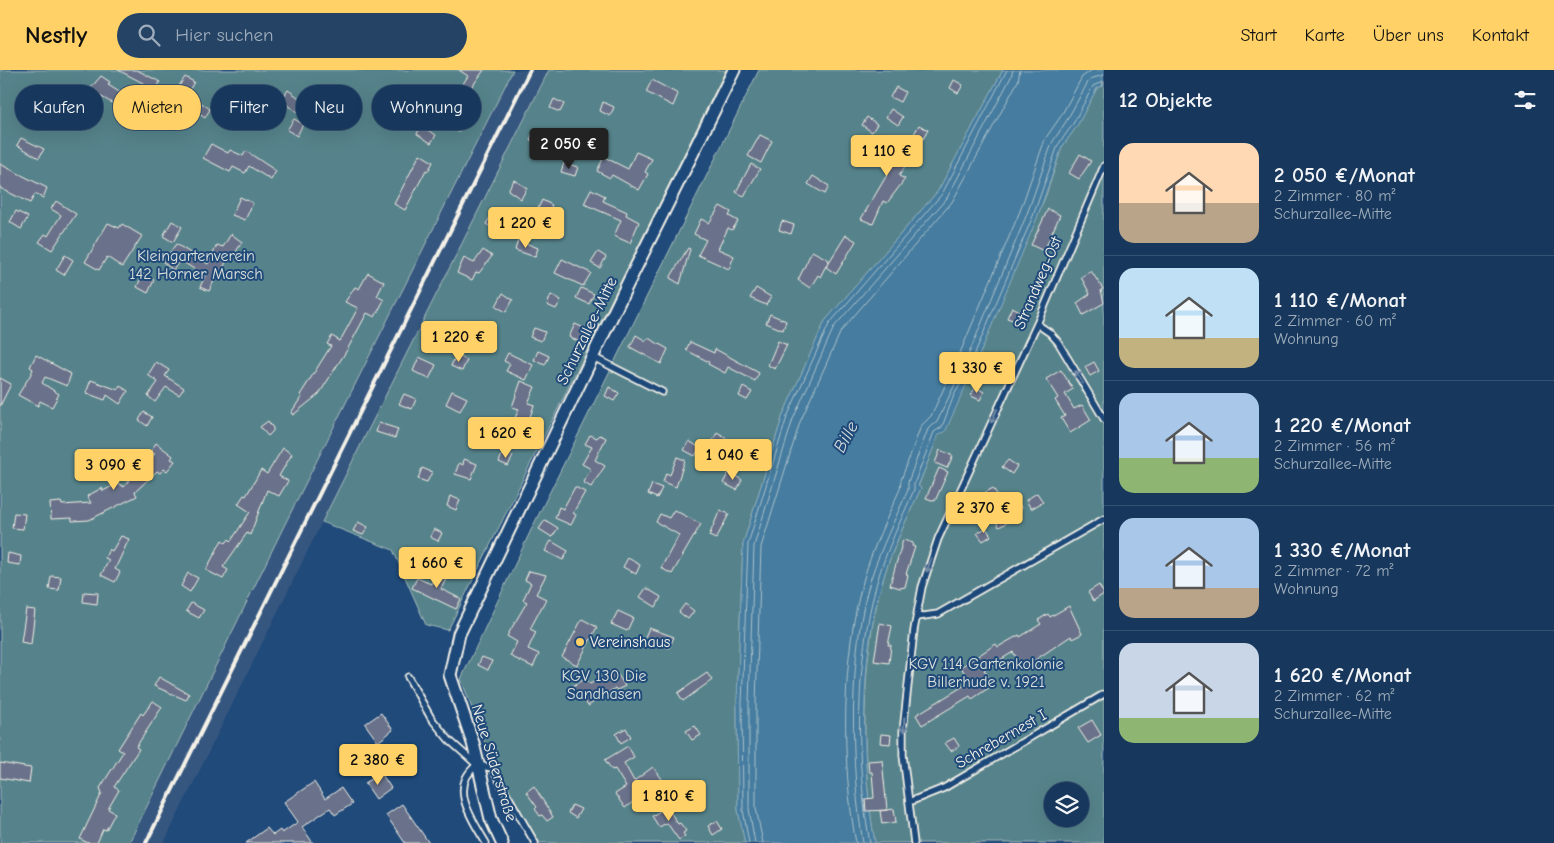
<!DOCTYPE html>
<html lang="de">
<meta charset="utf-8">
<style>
:root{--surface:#17385c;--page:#244365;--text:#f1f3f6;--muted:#9eacbb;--line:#365272;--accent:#ffd166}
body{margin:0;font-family:"Comic Neue",sans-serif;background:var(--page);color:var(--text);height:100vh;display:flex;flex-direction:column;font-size:19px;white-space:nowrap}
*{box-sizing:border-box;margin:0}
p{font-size:16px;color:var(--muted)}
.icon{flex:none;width:28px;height:28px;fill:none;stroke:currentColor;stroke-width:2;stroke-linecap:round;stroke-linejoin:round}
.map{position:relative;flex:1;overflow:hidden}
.side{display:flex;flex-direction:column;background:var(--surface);width:450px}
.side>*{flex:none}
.hud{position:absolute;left:15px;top:15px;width:475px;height:45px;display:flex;gap:10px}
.buttons{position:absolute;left:1044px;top:712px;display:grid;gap:10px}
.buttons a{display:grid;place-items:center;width:45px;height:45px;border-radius:50%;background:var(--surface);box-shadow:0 5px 20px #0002,0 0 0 1px var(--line);font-size:25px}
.price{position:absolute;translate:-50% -42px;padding:0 11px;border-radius:5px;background:var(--accent);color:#111;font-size:16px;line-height:32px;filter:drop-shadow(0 1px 2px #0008)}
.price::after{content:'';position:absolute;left:50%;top:30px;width:15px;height:11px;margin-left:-8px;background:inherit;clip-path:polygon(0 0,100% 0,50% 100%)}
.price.selected{background:#222;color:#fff}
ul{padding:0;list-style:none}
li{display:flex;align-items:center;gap:15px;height:125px;padding:0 15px}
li+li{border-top:1px solid var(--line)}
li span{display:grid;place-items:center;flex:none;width:140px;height:100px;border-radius:15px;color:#555}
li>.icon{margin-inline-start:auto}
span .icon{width:60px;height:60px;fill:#fffc;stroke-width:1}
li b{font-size:21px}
h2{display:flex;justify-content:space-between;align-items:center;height:60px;padding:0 15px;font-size:21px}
.pill{padding:0 18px;border-radius:22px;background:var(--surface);box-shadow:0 5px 20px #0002,0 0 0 1px var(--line);font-size:18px;line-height:45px}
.pill.selected{background:var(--accent);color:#111}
header{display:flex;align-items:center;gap:30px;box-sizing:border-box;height:70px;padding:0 25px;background:var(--accent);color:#111}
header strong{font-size:24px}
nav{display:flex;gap:28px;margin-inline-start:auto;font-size:18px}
.search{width:350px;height:45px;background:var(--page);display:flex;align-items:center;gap:12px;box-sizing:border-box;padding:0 18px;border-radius:28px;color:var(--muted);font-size:19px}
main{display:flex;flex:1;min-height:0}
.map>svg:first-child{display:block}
</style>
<header>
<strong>Nestly</strong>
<div class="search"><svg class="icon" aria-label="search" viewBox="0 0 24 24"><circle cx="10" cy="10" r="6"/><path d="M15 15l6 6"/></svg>Hier suchen</div>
<nav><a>Start</a><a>Karte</a><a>Über uns</a><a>Kontakt</a></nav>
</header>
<main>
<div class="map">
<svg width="1104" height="773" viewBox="0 0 1104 773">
<rect width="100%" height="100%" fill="#1f4a7a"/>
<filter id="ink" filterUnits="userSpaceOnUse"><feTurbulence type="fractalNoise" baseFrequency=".02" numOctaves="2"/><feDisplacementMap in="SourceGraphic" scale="10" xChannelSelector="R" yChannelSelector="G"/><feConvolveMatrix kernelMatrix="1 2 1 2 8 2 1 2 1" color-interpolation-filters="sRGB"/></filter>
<g filter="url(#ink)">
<!-- built -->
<path fill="#35567f" d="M 513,0 L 549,0 L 322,452 L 164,773 L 129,773 L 284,456 Z"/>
<!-- green -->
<path fill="#57838b" stroke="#a6baba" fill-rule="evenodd" d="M 0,0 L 513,0 L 284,456 L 129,773 L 0,773 Z
M 549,0 L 726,0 L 448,560 L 426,555 L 393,480 L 322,452 Z
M 759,0 L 1003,0 L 938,121 L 825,251 L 783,345 L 743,474 L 737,633 L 738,740 L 745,773 L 539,773 L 490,686 L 461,609 L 531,460 Z
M 1104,12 L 1104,773 L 875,773 C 861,695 860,590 882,513 C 891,481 907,449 921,418 L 918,417 L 939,363 L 972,302 L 980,296 L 976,293 L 1046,125 L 1062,77 L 1077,56 L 1097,18 L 1102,16 ZM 1052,721 L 1080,721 L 1080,749 L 1052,749 Z"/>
<!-- water -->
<path fill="#447c9f" stroke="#8aabbc" d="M 1003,0 L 1104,0 L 1102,16 L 1097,18 L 1077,56 L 1062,77 L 1037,148 L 976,293 L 980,296 L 976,304 L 972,302 L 945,362 L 939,364 L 918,416 L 921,418 C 907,449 891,480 882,513 C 859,589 861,695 875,773 L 745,773 L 738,740 L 737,633 L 743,474 L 783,345 L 825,251 L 938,121 Z"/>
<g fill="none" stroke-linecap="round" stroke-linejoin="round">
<!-- shore -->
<path stroke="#aec2cb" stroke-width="1" d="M 749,773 L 743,740 L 742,633 L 748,474 L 787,347 L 829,254 L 942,124 L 1007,0
M 755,773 L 749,739 L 749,633 L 754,476 L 793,349 L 834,257 L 947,128 L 1011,7 L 1013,0
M 763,773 L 756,738 L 756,633 L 761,477 L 800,352 L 841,261 L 952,132 L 1018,11 L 1020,0
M 856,773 C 841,694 841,585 864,508 C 873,477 887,448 900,419 L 901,410 L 921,356 L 931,346 L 957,290 L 1020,141 L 1045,69 L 1061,46 L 1082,7 L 1092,0
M 863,773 C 850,698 848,581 871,508 C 881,478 895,449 908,420 L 908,412 L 928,359 L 937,352 L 965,293 L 1027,144 L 1052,73 L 1067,50 L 1088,12 L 1093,8 L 1104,5
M 870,773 C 855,693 855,590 877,512 C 886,481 901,450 914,420 L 914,414 L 934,362 L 942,357 L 954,325 L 971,296 L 972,290 L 1033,146 L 1058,75 L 1073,54 L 1093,16 L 1104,11"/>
</g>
<!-- building -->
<path fill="#69728a" stroke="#f4f1e8" d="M 118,0 L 137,0 L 160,12 L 156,20 L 154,19 L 148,32 L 150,33 L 139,51 L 130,46 L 132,44 L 89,20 L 101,6 L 110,12 L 108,15 L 137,33 L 145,14 Z
M 459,0 L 484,0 L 466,25 L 470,28 L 465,36 L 460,33 L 457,38 L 450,34 L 468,6 Z
M 185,7 L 194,12 L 188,22 L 179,16 Z
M 652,10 L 678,24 L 673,36 L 646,22 Z
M 954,10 L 963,15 L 958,23 L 950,18 Z
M 896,17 L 905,22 L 900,32 L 890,27 Z
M 288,20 L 308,34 L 303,46 L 281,31 Z
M 554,29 L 564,34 L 560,42 L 550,38 Z
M 200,32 L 210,39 L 205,48 L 195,41 Z
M 603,32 L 614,37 L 610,46 L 600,41 Z
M 891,39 L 903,47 L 898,55 L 886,47 Z
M 455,41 L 467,47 L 459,62 L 447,56 Z
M 867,47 L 877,54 L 872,62 L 862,55 Z
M 294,49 L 303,54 L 297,66 L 287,60 Z
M 919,55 L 928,60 L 923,69 L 914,64 Z
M 421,56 L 436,65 L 431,73 L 417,64 Z
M 534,60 L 549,66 L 545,76 L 530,70 Z
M 760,65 L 772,71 L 761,93 L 748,86 Z
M 871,66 L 896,81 L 899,76 L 912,85 L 899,106 L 905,109 L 887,133 L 883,131 L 873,154 L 861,149 L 894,93 L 865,75 Z
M 21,68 L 44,79 L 39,88 L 17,75 Z
M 211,74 L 228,83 L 230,80 L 243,86 L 246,81 L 276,101 L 271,110 L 249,96 L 245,103 L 233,97 L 230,102 L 203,88 Z
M 636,82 L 652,89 L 645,102 L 648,104 L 639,120 L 612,105 L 610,108 L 597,101 L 604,87 L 628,99 Z
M 420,84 L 433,92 L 428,101 L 426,100 L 405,140 L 394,134 Z
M 1080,84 L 1091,91 L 1079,109 L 1069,103 Z
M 564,93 L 578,97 L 575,106 L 561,102 Z
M 0,94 L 47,118 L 43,128 L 35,124 L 30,133 L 0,118 Z
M 751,94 L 760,99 L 744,126 L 736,122 Z
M 813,106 L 829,116 L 825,124 L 808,114 Z
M 514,110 L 527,118 L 521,129 L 508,120 Z
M 591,119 L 605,126 L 603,131 L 627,142 L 626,145 L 639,152 L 630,173 L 614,166 L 621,150 L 584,134 Z
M 240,127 L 253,133 L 245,150 L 232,145 Z
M 542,130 L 552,135 L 542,156 L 532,151 Z
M 56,131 L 76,144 L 52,180 L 39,172 L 45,164 L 48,166 L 61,145 L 51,139 Z
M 720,136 L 731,142 L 729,146 L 738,151 L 732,160 L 728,158 L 718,179 L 734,186 L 729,199 L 698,185 L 706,170 L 694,164 L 701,149 L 709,153 Z
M 1048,139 L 1060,145 L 1044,181 L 1031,175 Z
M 16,141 L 28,147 L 21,159 L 10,152 Z
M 494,141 L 502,146 L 495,159 L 486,154 Z
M 172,151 L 182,157 L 173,172 L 163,166 Z
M 782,151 L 794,155 L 791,164 L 779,160 Z
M 108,153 L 119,158 L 122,154 L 142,166 L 122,197 L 107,187 L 99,200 L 85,192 Z
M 231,164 L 242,172 L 231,190 L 228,188 L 221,202 L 219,201 L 209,221 L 200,217 L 205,206 L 180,190 L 173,200 L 163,192 L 176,174 L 208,194 L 217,175 L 223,177 Z
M 846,165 L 856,171 L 836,204 L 826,197 Z
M 518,170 L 538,178 L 535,187 L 515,180 Z
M 688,178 L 690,179 L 680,214 L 670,208 Z
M 483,180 L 492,186 L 479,203 L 476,202 L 472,210 L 457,203 L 464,188 L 474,193 Z
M 812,181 L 829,190 L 820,207 L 818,205 L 810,218 L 798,210 Z
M 598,182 L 606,187 L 600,198 L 591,193 Z
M 65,185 L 73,190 L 64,205 L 56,200 Z
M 562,189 L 591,203 L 583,216 L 555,203 Z
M 1091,201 L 1103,219 L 1101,220 L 1104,233 L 1083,245 L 1077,233 L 1090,224 L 1081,207 Z
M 368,203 L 384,212 L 377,226 L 384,230 L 375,247 L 367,243 L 347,280 L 319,324 L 293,345 L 291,343 L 302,326 L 300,325 L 331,276 L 327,274 L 332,266 L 340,271 L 358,238 L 345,232 L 355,217 L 359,219 Z
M 143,204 L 154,210 L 148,223 L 137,217 Z
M 581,218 L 594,224 L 589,234 L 576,228 Z
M 756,218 L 771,227 L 766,235 L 750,228 Z
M 503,223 L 513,230 L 506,242 L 496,236 Z
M 551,225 L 561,230 L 556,239 L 547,235 Z
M 1012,237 L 1020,241 L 1016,251 L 1007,248 Z
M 770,244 L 786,251 L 783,260 L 766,253 Z
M 463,250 L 473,253 L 469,263 L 459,259 Z
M 575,254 L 586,259 L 580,272 L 569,267 Z
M 534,258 L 545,262 L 541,271 L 530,267 Z
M 440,260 L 454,265 L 450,275 L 436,269 Z
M 636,265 L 646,271 L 648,268 L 668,279 L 661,294 L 630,277 Z
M 778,271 L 787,275 L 775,299 L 768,295 Z
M 690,272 L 714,283 L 715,279 L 759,303 L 755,311 L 728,297 L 725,303 L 708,294 L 709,292 L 686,280 Z
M 538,281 L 549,286 L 545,295 L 534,290 Z
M 508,283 L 533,295 L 526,310 L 506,301 L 510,294 L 504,291 Z
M 36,285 L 71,304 L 67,316 L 45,307 L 42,313 L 59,324 L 52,337 L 40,331 L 38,336 L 18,325 L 31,304 L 33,299 L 30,297 Z
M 456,285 L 467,290 L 462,301 L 451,296 Z
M 419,287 L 436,295 L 429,309 L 413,301 Z
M 156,292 L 169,300 L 165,306 L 184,318 L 179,325 L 166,317 L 155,332 L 148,326 L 158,312 L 148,305 Z
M 1094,292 L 1099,301 L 1090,306 L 1085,297 Z
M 1061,300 L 1073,319 L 1065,324 L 1074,339 L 1082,335 L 1091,350 L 1070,363 L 1061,348 L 1065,346 L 1055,330 L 1058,328 L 1046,309 Z
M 0,308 L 11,314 L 0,336 Z
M 91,310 L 118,320 L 120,316 L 128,321 L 120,334 L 107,325 L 105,330 L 86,323 Z
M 521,311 L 535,317 L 528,333 L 534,335 L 528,353 L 535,356 L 529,370 L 509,361 L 519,339 L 512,337 Z
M 609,317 L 619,323 L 614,331 L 605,326 Z
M 743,317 L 752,322 L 747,330 L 739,326 Z
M 975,317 L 984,322 L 980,330 L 971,326 Z
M 452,321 L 467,328 L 460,341 L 446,334 Z
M 404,324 L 416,329 L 412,339 L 399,334 Z
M 144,342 L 152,347 L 147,356 L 139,350 Z
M 268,351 L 273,358 L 273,361 L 268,366 L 260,357 Z
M 379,353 L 398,359 L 395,368 L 376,362 Z
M 478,355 L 486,360 L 483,368 L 474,364 Z
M 717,363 L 732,372 L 727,381 L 712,372 Z
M 590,365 L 597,368 L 600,365 L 606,368 L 595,390 L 605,396 L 591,417 L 583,412 L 591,399 L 582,394 L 592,377 L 585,374 Z
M 689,371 L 700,378 L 695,386 L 684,380 Z
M 156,373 L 173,386 L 171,389 L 175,391 L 167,401 L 164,399 L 160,403 L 157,401 L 135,422 L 137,426 L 89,450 L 72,451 L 72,448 L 51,449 L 50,433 L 61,432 L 62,435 L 91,433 L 87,426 L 102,418 L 103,421 L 118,413 L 124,417 L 135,402 L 155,384 L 151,381 Z
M 283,378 L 292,384 L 279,406 L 288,411 L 279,426 L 267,420 L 250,465 L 247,463 L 223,497 L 228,500 L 223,509 L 206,500 L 222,470 L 226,473 L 229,469 L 231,471 L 250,442 L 238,434 L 244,425 L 246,426 L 261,400 L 267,404 Z
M 940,380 L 953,386 L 947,398 L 935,393 Z
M 503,382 L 513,386 L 508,396 L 499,392 Z
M 677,387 L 685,390 L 676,417 L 663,412 L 666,403 L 670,405 Z
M 464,389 L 477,394 L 471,409 L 455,404 L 459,393 L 463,395 Z
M 1008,390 L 1017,396 L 1012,404 L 1002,397 Z
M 422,398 L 432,402 L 427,412 L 418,409 Z
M 939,398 L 948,402 L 935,431 L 926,428 Z
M 729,402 L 742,410 L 737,420 L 723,413 Z
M 652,414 L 662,418 L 657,428 L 648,424 Z
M 575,417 L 585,422 L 573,443 L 576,445 L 571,455 L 555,448 L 559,437 L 563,439 Z
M 993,418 L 1005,437 L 1017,430 L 1022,439 L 1012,445 L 1014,449 L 999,457 L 981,425 Z
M 1037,423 L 1043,432 L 1031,439 L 1026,430 Z
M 450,426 L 460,430 L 456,440 L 447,436 Z
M 674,440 L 701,454 L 672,504 L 661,498 L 679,465 L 656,452 L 660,444 L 669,448 Z
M 720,440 L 729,444 L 716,469 L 709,466 Z
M 14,443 L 25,444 L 23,459 L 12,458 Z
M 545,450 L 558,458 L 552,467 L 539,459 Z
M 358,452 L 368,457 L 363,465 L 353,461 Z
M 986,458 L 991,466 L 983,471 L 977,463 Z
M 434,459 L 442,463 L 438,471 L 430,467 Z
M 121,466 L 129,469 L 115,499 L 120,502 L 115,512 L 101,505 L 109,490 L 105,488 L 109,479 L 112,481 Z
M 903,470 L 913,473 L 912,476 L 915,477 L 906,504 L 908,505 L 905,517 L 900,518 L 890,515 Z
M 551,471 L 568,481 L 563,490 L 545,481 Z
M 440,479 L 448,484 L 444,492 L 436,487 Z
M 8,483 L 21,486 L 20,495 L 7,493 Z
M 628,488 L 640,495 L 636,504 L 623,497 Z
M 439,498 L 449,503 L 441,519 L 461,529 L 456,539 L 412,518 L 417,508 L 431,514 Z
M 529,501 L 546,505 L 536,524 L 546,529 L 530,559 L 536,562 L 528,579 L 539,584 L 533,597 L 510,586 L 517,572 L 507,566 L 527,532 L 523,530 L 531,513 L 525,510 Z
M 188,503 L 198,508 L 190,522 L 181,516 Z
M 51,506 L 61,507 L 59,520 L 49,519 Z
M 1099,515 L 1104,524 L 1093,531 L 1088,522 Z
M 646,518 L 661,527 L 656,537 L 640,527 Z
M 84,522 L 98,523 L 97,534 L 83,532 Z
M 191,533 L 204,540 L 199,548 L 186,541 Z
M 685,534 L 694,541 L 688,549 L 679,542 Z
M 1069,536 L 1082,564 L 1072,569 L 1071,566 L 1023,598 L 1013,582 L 984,600 L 993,613 L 990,617 L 972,629 L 970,626 L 922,655 L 916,645 L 970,612 L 961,597 L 996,574 L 998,577 L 1019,565 L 1020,567 L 1041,554 L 1038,550 L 1048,544 L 1050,547 Z
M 26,539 L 35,540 L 31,574 L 21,572 Z
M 618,541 L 633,548 L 627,561 L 611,554 Z
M 582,549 L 597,557 L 577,595 L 562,587 Z
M 880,553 L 892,556 L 888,575 L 891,575 L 889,593 L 874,591 Z
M 649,558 L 674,567 L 669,578 L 645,567 Z
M 482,587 L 492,591 L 488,600 L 478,595 Z
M 615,600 L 625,616 L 617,620 L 615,618 L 588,636 L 581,624 L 577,627 L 571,617 L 585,609 L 590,614 Z
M 707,603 L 712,610 L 683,631 L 678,623 Z
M 159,607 L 189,624 L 186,630 L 154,616 Z
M 153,631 L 162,637 L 136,677 L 139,679 L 114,717 L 119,720 L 108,739 L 115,743 L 106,760 L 103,759 L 97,773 L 88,773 L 80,769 L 102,723 L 100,718 L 123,682 L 118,679 L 141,643 L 143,645 Z
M 381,643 L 393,660 L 378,672 L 365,654 Z
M 1092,650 L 1101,665 L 1088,673 L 1078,658 Z
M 695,656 L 701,665 L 692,670 L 686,661 Z
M 626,658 L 631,667 L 621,673 L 616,664 Z
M 881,664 L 891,665 L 890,674 L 880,673 Z
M 954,668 L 959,676 L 951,681 L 945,673 Z
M 628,676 L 634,687 L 624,693 L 634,711 L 653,697 L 662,709 L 625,738 L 615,724 L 626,717 L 615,699 L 612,700 L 605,690 Z
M 882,690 L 887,740 L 866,741 L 865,729 L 874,728 L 872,702 L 869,702 L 868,691 Z
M 0,693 L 31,698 L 29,713 L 0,708 Z
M 381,703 L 391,718 L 376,729 L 365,713 Z
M 314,712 L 325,729 L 341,718 L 352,734 L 335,745 L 330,738 L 302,757 L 313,773 L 246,773 L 267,758 L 273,765 L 280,760 L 282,763 L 298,752 L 284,732 Z
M 534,716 L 553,747 L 547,751 L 542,745 L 540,746 L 535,739 L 537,737 L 526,722 Z
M 402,734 L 429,773 L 405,773 L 386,745 Z
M 572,735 L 581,739 L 576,748 L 568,743 Z
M 667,737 L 678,754 L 680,753 L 686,761 L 683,763 L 685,766 L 679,770 L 667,753 L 659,757 L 652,746 Z
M 894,739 L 896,752 L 882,754 L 880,741 Z
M 717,751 L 722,759 L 713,765 L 708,756 Z"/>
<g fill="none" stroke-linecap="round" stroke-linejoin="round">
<defs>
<path id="lane" d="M 1037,254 L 1050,263 L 1058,272 L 1104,349
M 593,287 L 662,322
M 917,547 L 938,544 L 1104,449
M 408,607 L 431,648 L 449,670 L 477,695 L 492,698 L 535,773
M 477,695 C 448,717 472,749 486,773
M 909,732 L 944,718 L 1104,624
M 914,773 L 903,685 L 903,661 L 914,560 L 922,517 L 938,469 L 1037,254 L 1104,96"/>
<path id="street" d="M 502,773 L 491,749 L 473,673 L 450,605 L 459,564 L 627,215 L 734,0"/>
</defs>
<!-- lane casing -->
<use href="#lane" stroke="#f4f1e8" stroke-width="9"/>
<!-- street casing -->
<use href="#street" stroke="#f4f1e8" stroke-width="15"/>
<!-- lane -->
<use href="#lane" stroke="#1f4a7a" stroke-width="5.5"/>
<!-- street -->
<use href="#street" stroke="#1f4a7a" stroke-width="11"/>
<!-- rail -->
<path stroke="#f4f1e8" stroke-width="4" d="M 146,773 L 530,0"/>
</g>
<!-- one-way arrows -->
<defs><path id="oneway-shaft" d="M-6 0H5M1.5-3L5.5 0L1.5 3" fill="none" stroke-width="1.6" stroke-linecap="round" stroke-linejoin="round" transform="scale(1.25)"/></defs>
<g stroke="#748da6">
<use href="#oneway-shaft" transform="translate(1079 307) rotate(-121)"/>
<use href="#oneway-shaft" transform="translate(994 346) rotate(114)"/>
<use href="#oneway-shaft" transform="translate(929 495) rotate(109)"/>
<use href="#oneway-shaft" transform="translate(904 655) rotate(94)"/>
</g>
</g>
<!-- markers -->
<circle fill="#ffd166" stroke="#1f4a7a" stroke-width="2" cx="580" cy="572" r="5"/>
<g text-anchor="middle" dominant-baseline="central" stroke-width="4" stroke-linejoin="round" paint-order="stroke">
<!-- park labels -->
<g font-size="16" fill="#dce0da" stroke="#1f4a7a">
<text x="196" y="186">Kleingartenverein<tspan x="196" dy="18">142 Horner Marsch</tspan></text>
<text x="986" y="594">KGV 114 Gartenkolonie<tspan x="986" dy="18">Billerhude v. 1921</tspan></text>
<text x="604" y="606">KGV 130 Die<tspan x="604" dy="18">Sandhasen</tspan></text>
</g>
<!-- street labels -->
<g font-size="16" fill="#f4f1e8" stroke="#1f4a7a">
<text transform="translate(1038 213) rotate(-67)">Strandweg-Ost</text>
<text transform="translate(587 261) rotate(-64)">Schurzallee-Mitte</text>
<text transform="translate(1001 669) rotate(-30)">Schrebernest I</text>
<text transform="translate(494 693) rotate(73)">Neue Süderstraße</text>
</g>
<!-- poi labels -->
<g font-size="16" fill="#f4f1e8" stroke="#1f4a7a" text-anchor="start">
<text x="590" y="572">Vereinshaus</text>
</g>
<!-- water labels -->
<g font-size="18" font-style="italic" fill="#dadfdd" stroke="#1f4a7a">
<text transform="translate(846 367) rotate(-62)">Bille</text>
</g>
</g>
</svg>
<div class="buttons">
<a><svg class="icon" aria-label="layers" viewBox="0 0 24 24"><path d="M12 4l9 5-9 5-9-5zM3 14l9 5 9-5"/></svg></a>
</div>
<b class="price selected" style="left:569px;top:100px">2 050 €</b>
<b class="price" style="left:887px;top:107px">1 110 €</b>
<b class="price" style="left:526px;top:179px">1 220 €</b>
<b class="price" style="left:459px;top:293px">1 220 €</b>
<b class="price" style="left:977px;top:324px">1 330 €</b>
<b class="price" style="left:506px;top:389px">1 620 €</b>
<b class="price" style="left:733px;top:411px">1 040 €</b>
<b class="price" style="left:114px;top:421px">3 090 €</b>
<b class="price" style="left:984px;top:464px">2 370 €</b>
<b class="price" style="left:437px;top:519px">1 660 €</b>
<b class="price" style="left:378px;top:716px">2 380 €</b>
<b class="price" style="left:669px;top:752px">1 810 €</b>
<div class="hud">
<a class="pill">Kaufen</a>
<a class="pill selected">Mieten</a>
<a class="pill">Filter</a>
<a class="pill">Neu</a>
<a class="pill">Wohnung</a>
</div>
</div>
<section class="side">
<h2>12 Objekte<svg class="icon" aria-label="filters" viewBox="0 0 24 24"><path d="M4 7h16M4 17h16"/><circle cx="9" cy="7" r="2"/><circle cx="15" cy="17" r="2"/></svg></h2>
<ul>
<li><span style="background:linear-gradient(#ffd9b3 60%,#b9a48a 0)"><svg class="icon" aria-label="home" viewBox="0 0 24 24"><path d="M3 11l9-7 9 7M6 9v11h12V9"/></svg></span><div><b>2 050 €/Monat</b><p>2 Zimmer · 80 m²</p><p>Schurzallee-Mitte</p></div></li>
<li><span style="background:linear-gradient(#bfe0f5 70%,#c2b280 0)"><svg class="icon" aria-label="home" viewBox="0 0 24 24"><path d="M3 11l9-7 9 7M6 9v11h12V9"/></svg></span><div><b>1 110 €/Monat</b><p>2 Zimmer · 60 m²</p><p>Wohnung</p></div></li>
<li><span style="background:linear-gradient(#a9c7e8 65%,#8fb573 0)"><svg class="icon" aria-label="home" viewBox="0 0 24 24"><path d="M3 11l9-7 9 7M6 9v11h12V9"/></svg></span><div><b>1 220 €/Monat</b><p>2 Zimmer · 56 m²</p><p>Schurzallee-Mitte</p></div></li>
<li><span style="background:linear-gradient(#a9c7e8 70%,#b9a48a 0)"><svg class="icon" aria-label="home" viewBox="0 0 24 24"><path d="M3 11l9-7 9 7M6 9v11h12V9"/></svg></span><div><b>1 330 €/Monat</b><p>2 Zimmer · 72 m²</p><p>Wohnung</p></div></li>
<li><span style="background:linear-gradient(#c9d6e8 75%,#8fb573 0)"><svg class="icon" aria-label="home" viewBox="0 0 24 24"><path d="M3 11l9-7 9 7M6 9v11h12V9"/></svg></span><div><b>1 620 €/Monat</b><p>2 Zimmer · 62 m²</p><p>Schurzallee-Mitte</p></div></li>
</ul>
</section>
</main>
